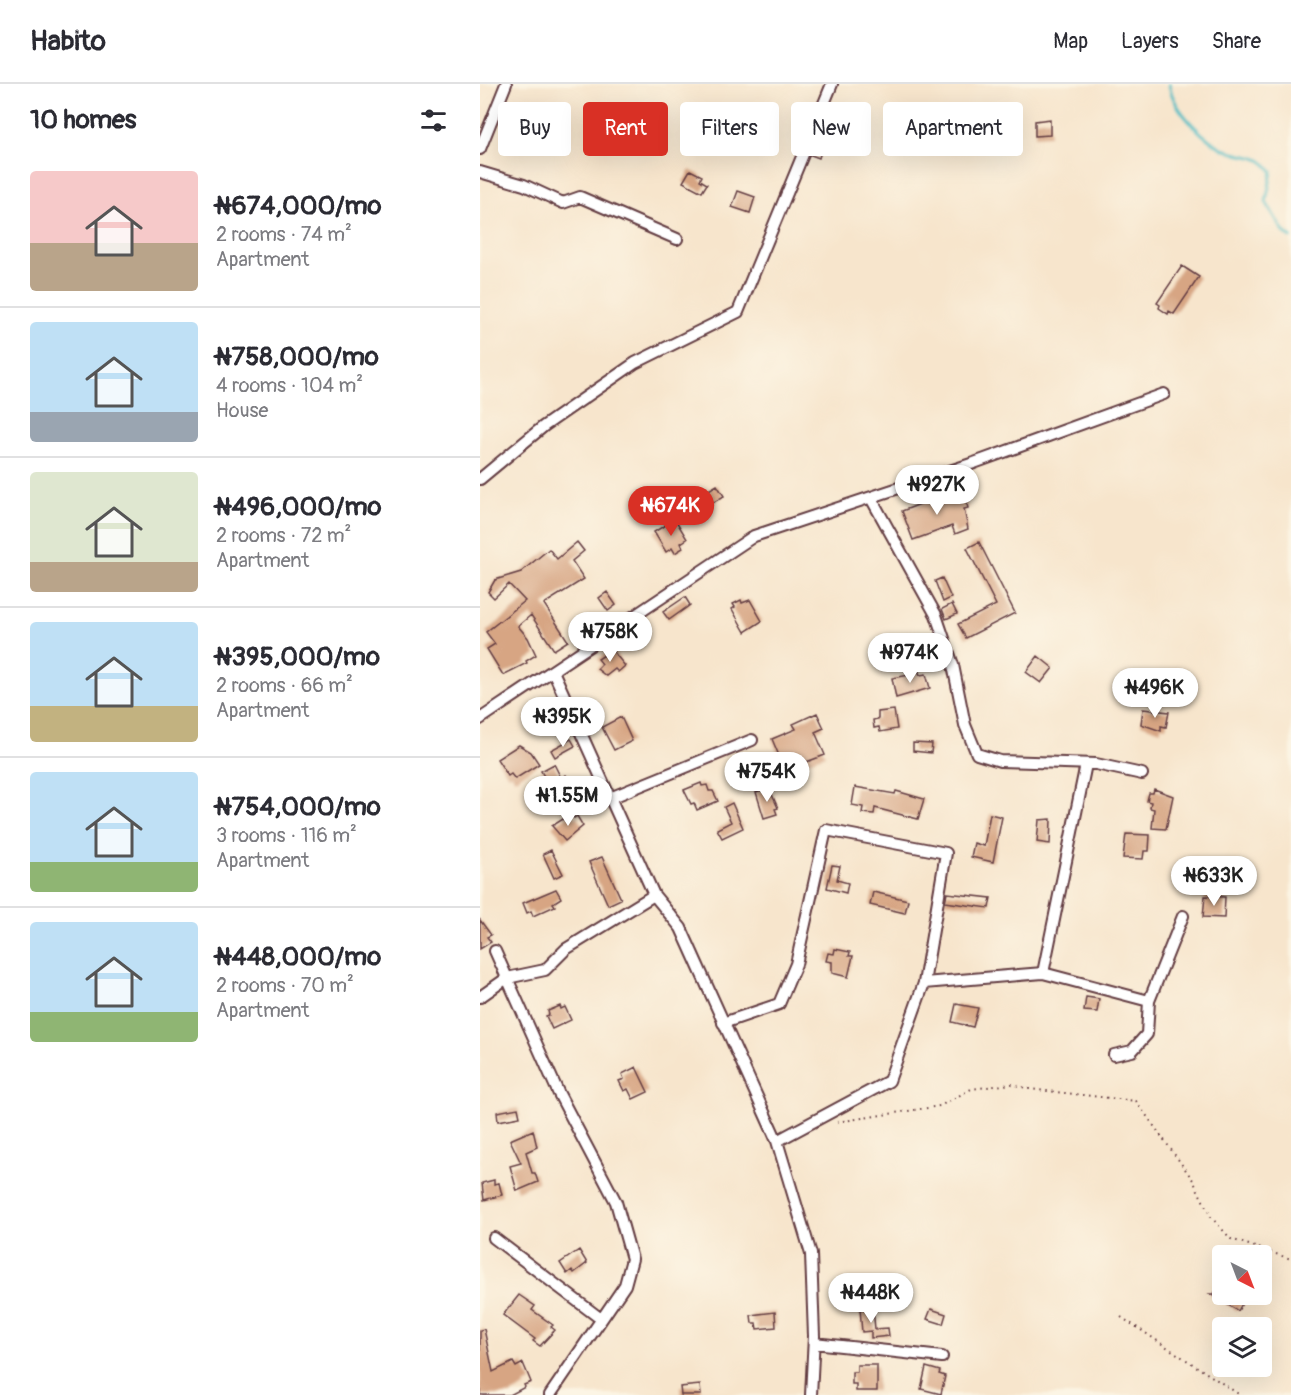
<!DOCTYPE html>
<meta charset="utf-8">
<style>
:root{--surface:#fff;--page:#f2f2f3;--text:#2b2b33;--muted:#7c7c81;--line:#e1e1e2;--accent:#d93025}
body{margin:0;font-family:Pangolin,sans-serif;background:var(--page);color:var(--text);height:100vh;display:flex;flex-direction:column;font-size:22px;white-space:nowrap}
*{box-sizing:border-box;margin:0}
p{font-size:20px;color:var(--muted)}
.icon{flex:none;width:33px;height:33px;fill:none;stroke:currentColor;stroke-width:2;stroke-linecap:round;stroke-linejoin:round}
.map{position:relative;flex:1;overflow:hidden}
.panel{display:flex;flex-direction:column;background:var(--surface);width:480px}
.panel>*{flex:none}
.hud{position:absolute;left:18px;top:18px;width:570px;height:54px;display:flex;gap:12px}
.needle{width:39px;rotate:138deg}
.tools{position:absolute;left:732px;top:1161px;display:grid;gap:12px}
.tools a{display:grid;place-items:center;width:60px;height:60px;border-radius:6px;background:var(--surface);box-shadow:0 6px 24px #0002;font-size:30px}
.price{position:absolute;translate:-50% -51px;padding:0 14px;border-radius:21px;background:#fff;color:#222;font-size:20px;line-height:39px;filter:drop-shadow(0 2px 3px #0008)}
.price::after{content:'';position:absolute;left:50%;top:36px;width:18px;height:14px;margin-left:-9px;background:inherit;clip-path:polygon(0 0,100% 0,50% 100%)}
.price.current{background:var(--accent);color:#fff}
ul{padding:0;list-style:none}
li{display:flex;align-items:center;gap:18px;height:150px;padding:0 30px}
li+li{border-top:2px solid var(--line)}
li span{display:grid;place-items:center;flex:none;width:168px;height:120px;border-radius:6px;color:#555}
li>.icon{margin-inline-start:auto}
span .icon{width:72px;height:72px;fill:#fffc;stroke-width:1}
li b{font-size:26px}
h2{display:flex;justify-content:space-between;align-items:center;height:72px;padding:0 30px;font-size:26px}
.chip{padding:0 21px;border-radius:6px;background:var(--surface);box-shadow:0 6px 24px #0002;font-size:21px;line-height:54px}
.chip.current{background:var(--accent);color:#fff}
header{display:flex;align-items:center;gap:36px;box-sizing:border-box;height:84px;padding:0 30px;background:var(--surface);border-bottom:2px solid var(--line)}
header strong{font-size:28px}
nav{display:flex;gap:33px;margin-inline-start:auto;font-size:21px}
main{display:flex;flex:1;min-height:0}
.map>svg:first-child{display:block}
</style>
<header>
<strong>Habito</strong>
<nav><a>Map</a><a>Layers</a><a>Share</a></nav>
</header>
<main>
<section class="panel">
<h2>10 homes<svg class="icon" aria-label="filters" viewBox="0 0 24 24"><path d="M4 7h16M4 17h16"/><circle cx="9" cy="7" r="2"/><circle cx="15" cy="17" r="2"/></svg></h2>
<ul>
<li><span style="background:linear-gradient(#f6c9c9 60%,#b9a48a 0)"><svg class="icon" aria-label="home" viewBox="0 0 24 24"><path d="M3 11l9-7 9 7M6 9v11h12V9"/></svg></span><div><b>₦674,000/mo</b><p>2 rooms · 74 m²</p><p>Apartment</p></div></li>
<li><span style="background:linear-gradient(#bfe0f5 75%,#9aa5b1 0)"><svg class="icon" aria-label="home" viewBox="0 0 24 24"><path d="M3 11l9-7 9 7M6 9v11h12V9"/></svg></span><div><b>₦758,000/mo</b><p>4 rooms · 104 m²</p><p>House</p></div></li>
<li><span style="background:linear-gradient(#dfe7d0 75%,#b9a48a 0)"><svg class="icon" aria-label="home" viewBox="0 0 24 24"><path d="M3 11l9-7 9 7M6 9v11h12V9"/></svg></span><div><b>₦496,000/mo</b><p>2 rooms · 72 m²</p><p>Apartment</p></div></li>
<li><span style="background:linear-gradient(#bfe0f5 70%,#c2b280 0)"><svg class="icon" aria-label="home" viewBox="0 0 24 24"><path d="M3 11l9-7 9 7M6 9v11h12V9"/></svg></span><div><b>₦395,000/mo</b><p>2 rooms · 66 m²</p><p>Apartment</p></div></li>
<li><span style="background:linear-gradient(#bfe0f5 75%,#8fb573 0)"><svg class="icon" aria-label="home" viewBox="0 0 24 24"><path d="M3 11l9-7 9 7M6 9v11h12V9"/></svg></span><div><b>₦754,000/mo</b><p>3 rooms · 116 m²</p><p>Apartment</p></div></li>
<li><span style="background:linear-gradient(#bfe0f5 75%,#8fb573 0)"><svg class="icon" aria-label="home" viewBox="0 0 24 24"><path d="M3 11l9-7 9 7M6 9v11h12V9"/></svg></span><div><b>₦448,000/mo</b><p>2 rooms · 70 m²</p><p>Apartment</p></div></li>
</ul>
</section>
<div class="map">
<svg width="811" height="1311" viewBox="0 0 811 1311">
<rect width="100%" height="100%" fill="#fcf5e5"/>
<filter id="ink" filterUnits="userSpaceOnUse"><feTurbulence type="fractalNoise" baseFrequency=".0167" numOctaves="2"/><feDisplacementMap in="SourceGraphic" scale="12" xChannelSelector="R" yChannelSelector="G"/><feConvolveMatrix kernelMatrix="1 2 1 2 8 2 1 2 1" color-interpolation-filters="sRGB"/></filter>
<filter id="wash" filterUnits="userSpaceOnUse"><feTurbulence type="fractalNoise" baseFrequency=".008" numOctaves="4" result="noise"/><feDisplacementMap in="SourceGraphic" scale="24" xChannelSelector="R" yChannelSelector="G"/><feGaussianBlur stdDeviation="1.35" result="paint"/><feColorMatrix in="noise" values="0 0 0 0 0 0 0 0 0 0 0 0 0 0 0 0 0 1.4 0 .05"/><feComposite in="paint" operator="in"/></filter>
<g filter="url(#wash)">
<rect width="100%" height="100%" fill="#f7e5cc"/>
<g fill="none" stroke-linecap="round" stroke-linejoin="round">
<!-- stream -->
<path stroke="#4ebcc4" stroke-width="3" d="M 689,0 C 693,26 726,59 751,68 C 770,75 778,69 792,87 L 786,118 L 803,147 L 811,154"/>
</g>
<g id="blocks">
<!-- building -->
<path fill="#d7a583" d="M 570,35 L 570,51 L 555,52 L 555,37 Z
M 337,55 L 344,57 L 339,74 L 331,71 Z
M 210,86 L 222,92 L 220,96 L 227,100 L 222,108 L 203,98 Z
M 258,107 L 275,113 L 270,129 L 252,123 Z
M 702,182 L 719,193 L 694,230 L 689,227 L 688,230 L 679,224 L 680,221 L 677,219 Z
M 237,401 L 244,412 L 229,421 L 222,410 Z
M 477,406 L 480,416 L 485,414 L 488,424 L 484,425 L 488,445 L 475,450 L 472,442 L 433,456 L 422,427 Z
M 195,435 L 207,455 L 201,459 L 203,464 L 195,469 L 192,464 L 186,468 L 174,448 Z
M 97,458 L 104,467 L 92,477 L 104,495 L 64,520 L 88,557 L 74,566 L 51,531 L 38,542 L 48,554 L 56,571 L 46,577 L 47,579 L 23,591 L 7,565 L 15,560 L 6,548 L 45,517 L 29,500 L 14,514 L 8,508 L 15,496 L 41,488 L 69,465 L 77,475 Z
M 499,458 L 535,529 L 486,554 L 478,540 L 516,521 L 487,464 Z
M 462,494 L 471,514 L 463,518 L 455,497 Z
M 127,508 L 136,521 L 128,527 L 119,514 Z
M 205,513 L 210,521 L 189,536 L 183,528 Z
M 261,516 L 262,519 L 270,516 L 282,537 L 265,548 L 252,525 L 255,523 L 253,520 Z
M 472,520 L 477,530 L 466,535 L 462,525 Z
M 132,566 L 145,582 L 138,588 L 135,585 L 126,592 L 117,585 L 122,580 L 118,575 Z
M 558,572 L 573,584 L 561,599 L 546,588 Z
M 438,586 L 440,591 L 446,590 L 450,604 L 416,614 L 412,594 L 430,591 L 429,588 Z
M 663,625 L 689,628 L 686,643 L 681,642 L 681,647 L 661,640 Z
M 414,626 L 417,645 L 400,648 L 399,643 L 394,644 L 393,636 L 398,635 L 398,628 Z
M 337,629 L 344,644 L 335,648 L 345,671 L 305,686 L 292,655 L 316,645 L 313,640 Z
M 141,633 L 152,657 L 134,666 L 122,643 Z
M 91,655 L 95,662 L 75,673 L 71,666 Z
M 433,659 L 452,660 L 451,669 L 433,667 Z
M 39,661 L 51,668 L 59,680 L 35,695 L 31,690 L 28,692 L 17,675 Z
M 74,680 L 81,694 L 86,691 L 91,702 L 87,704 L 91,711 L 73,721 L 61,698 L 66,696 L 61,687 Z
M 221,699 L 222,702 L 227,701 L 229,707 L 233,707 L 238,717 L 217,726 L 214,719 L 211,720 L 204,706 Z
M 375,703 L 415,710 L 416,707 L 444,715 L 438,735 L 395,724 L 394,730 L 382,729 L 383,723 L 372,721 Z
M 289,704 L 298,724 L 295,725 L 297,730 L 284,734 L 276,708 Z
M 674,705 L 693,712 L 686,745 L 672,744 L 674,725 L 670,724 L 671,718 L 667,717 L 669,709 L 673,709 Z
M 252,719 L 263,744 L 242,754 L 237,745 L 251,738 L 244,723 Z
M 91,730 L 94,734 L 97,732 L 103,742 L 85,757 L 72,742 Z
M 510,730 L 522,733 L 513,778 L 491,773 L 494,759 L 504,762 Z
M 571,735 L 570,760 L 557,758 L 559,736 Z
M 646,750 L 670,751 L 669,767 L 664,767 L 663,775 L 643,774 Z
M 71,766 L 83,790 L 74,794 L 63,770 Z
M 122,773 L 141,815 L 128,821 L 109,778 Z
M 352,781 L 360,782 L 357,796 L 368,799 L 366,809 L 347,804 Z
M 76,805 L 81,814 L 73,819 L 75,822 L 53,832 L 51,827 L 47,829 L 43,819 Z
M 393,808 L 428,816 L 425,829 L 390,821 Z
M 467,809 L 511,814 L 509,824 L 465,818 Z
M 725,812 L 745,813 L 744,834 L 723,833 Z
M 0,836 L 11,851 L 7,853 L 11,858 L 0,865 Z
M 355,865 L 370,868 L 369,872 L 373,872 L 368,893 L 352,889 L 352,878 L 346,877 L 348,869 L 354,870 Z
M 606,913 L 619,915 L 617,928 L 604,927 Z
M 476,920 L 498,924 L 493,943 L 472,938 Z
M 80,922 L 81,925 L 85,923 L 91,936 L 72,945 L 66,932 L 69,931 L 68,927 Z
M 156,983 L 168,1008 L 153,1015 L 148,1005 L 144,1007 L 139,997 L 144,995 L 142,990 Z
M 38,1024 L 40,1033 L 18,1037 L 17,1028 Z
M 53,1046 L 57,1063 L 46,1068 L 52,1089 L 55,1089 L 58,1098 L 37,1107 L 30,1082 L 41,1079 L 30,1056 Z
M 14,1096 L 14,1100 L 19,1099 L 22,1111 L 4,1116 L 2,1099 Z
M 99,1166 L 107,1179 L 94,1189 L 92,1186 L 87,1190 L 80,1179 Z
M 742,1195 L 742,1210 L 767,1210 L 758,1227 L 730,1210 L 734,1210 Z
M 39,1211 L 55,1222 L 52,1226 L 73,1241 L 71,1243 L 75,1246 L 60,1262 L 53,1257 L 55,1255 L 23,1231 Z
M 393,1224 L 395,1245 L 408,1244 L 409,1252 L 391,1254 L 391,1247 L 382,1248 L 380,1225 Z
M 451,1225 L 466,1230 L 463,1240 L 447,1235 Z
M 295,1228 L 296,1243 L 277,1245 L 276,1239 L 272,1239 L 271,1231 Z
M 4,1245 L 13,1288 L 33,1278 L 36,1283 L 43,1279 L 51,1298 L 44,1301 L 45,1303 L 30,1311 L 0,1311 L 0,1246 Z
M 377,1281 L 397,1281 L 397,1307 L 376,1307 L 376,1300 L 372,1300 L 372,1288 L 377,1288 Z
M 446,1283 L 460,1287 L 459,1290 L 465,1292 L 461,1310 L 441,1305 Z
M 220,1301 L 221,1311 L 201,1311 L 200,1303 Z"/>
</g>
</g>
<g filter="url(#ink)">
<use href="#blocks" fill-opacity="0" stroke="#643d43" stroke-width="1.5"/>
<g fill="none" stroke-linecap="round" stroke-linejoin="round">
<defs>
<path id="minor" d="M 0,65 L 26,0
M 0,88 L 44,101 L 83,119 L 100,113 L 197,155
M 0,395 L 64,342 L 155,279 L 258,228 L 352,0
M 391,414 L 456,531 L 473,581 L 485,641 L 497,670 L 520,677 L 616,680 L 662,690
M 73,587 L 174,811 L 201,844 L 297,1057 L 331,1170 L 334,1252 L 331,1311
M 0,635 L 274,452 L 494,379 L 684,310
M 130,714 L 272,656
M 15,867 L 78,1008 L 136,1118 L 152,1175 L 145,1201 L 70,1311
M 563,889 L 606,680
M 444,899 L 563,889 L 669,917
M 0,913 L 27,894 L 65,886 L 86,865 L 174,811
M 243,939 L 299,920 L 316,880 L 346,746 L 466,769 L 444,899 L 409,997 L 297,1057
M 634,971 L 652,967 L 667,950 L 669,917 L 703,832
M 14,1154 L 121,1235
M 334,1259 L 462,1273"/>
</defs>
<!-- minor casing -->
<use href="#minor" stroke="#643d43" stroke-width="14"/>
<!-- path -->
<path stroke="#643d43" stroke-width="2" stroke-dasharray="1.5 4.5" stroke-linecap="butt" d="M 357,1038 L 460,1022 L 491,1005 L 532,1000 L 549,1005 L 656,1017 L 713,1096 L 731,1133 L 751,1155 L 811,1175
M 641,1233 L 760,1311"/>
<!-- minor -->
<use href="#minor" stroke="#fff" stroke-width="10"/>
</g>
</g>
</svg>
<div class="tools">
<a><svg class="needle" viewBox="-14 -14 28 28"><path d="M0-13l5 13h-10z" fill="#e53935"/><path d="M0 13l5-13h-10z" fill="#7c7c81"/></svg></a>
<a><svg class="icon" aria-label="layers" viewBox="0 0 24 24"><path d="M12 4l9 5-9 5-9-5zM3 14l9 5 9-5"/></svg></a>
</div>
<b class="price" style="left:457px;top:432px">₦927K</b>
<b class="price current" style="left:191px;top:453px">₦674K</b>
<b class="price" style="left:130px;top:579px">₦758K</b>
<b class="price" style="left:430px;top:600px">₦974K</b>
<b class="price" style="left:675px;top:635px">₦496K</b>
<b class="price" style="left:83px;top:664px">₦395K</b>
<b class="price" style="left:287px;top:719px">₦754K</b>
<b class="price" style="left:88px;top:743px">₦1.55M</b>
<b class="price" style="left:734px;top:823px">₦633K</b>
<b class="price" style="left:391px;top:1240px">₦448K</b>
<div class="hud">
<a class="chip">Buy</a>
<a class="chip current">Rent</a>
<a class="chip">Filters</a>
<a class="chip">New</a>
<a class="chip">Apartment</a>
</div>
</div>
</main>
